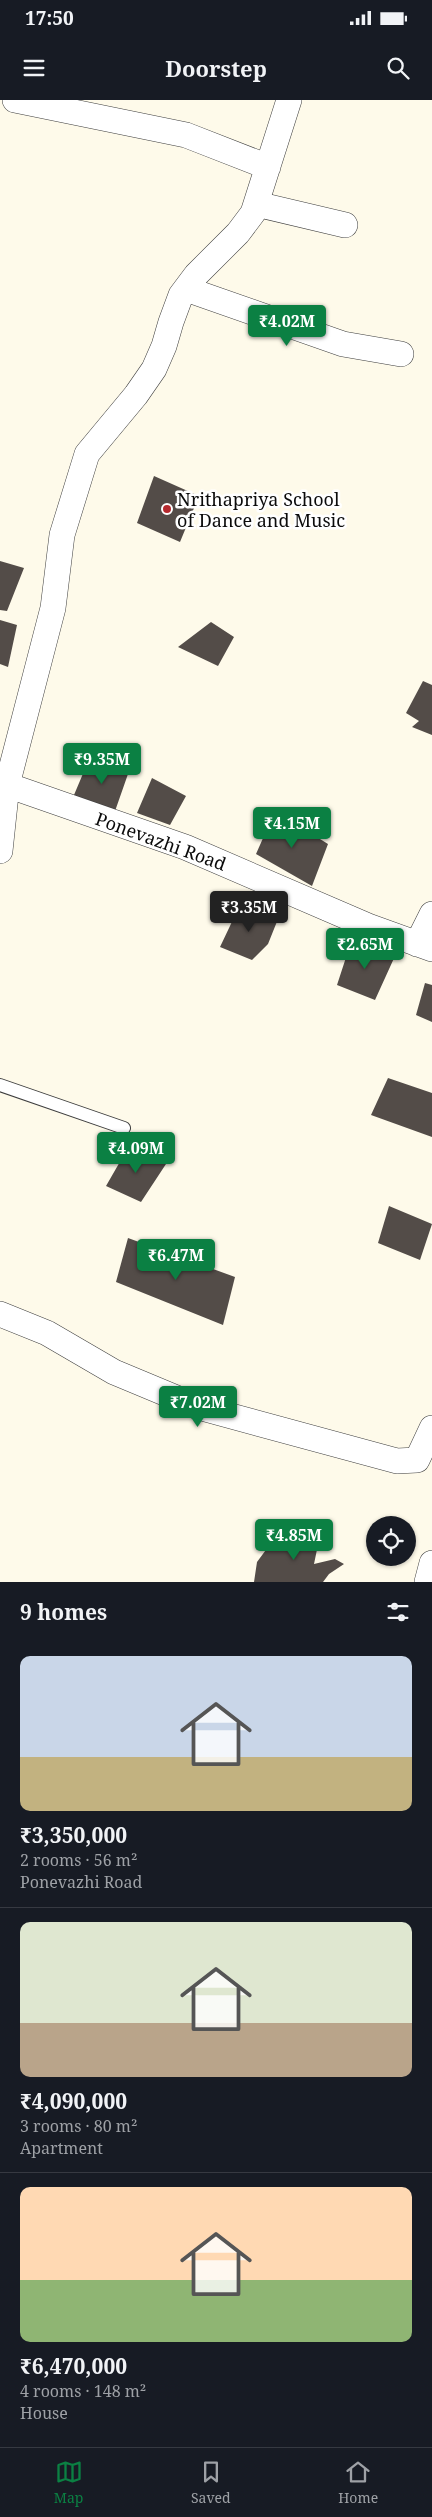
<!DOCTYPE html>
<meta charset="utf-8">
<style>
:root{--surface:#171b24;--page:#242831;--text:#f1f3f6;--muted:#9ea1a6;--line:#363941;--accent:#0b8043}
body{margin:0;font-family:"Noto Serif",serif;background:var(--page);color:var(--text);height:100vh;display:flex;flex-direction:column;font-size:19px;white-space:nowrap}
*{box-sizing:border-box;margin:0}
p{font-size:16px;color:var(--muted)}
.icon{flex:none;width:28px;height:28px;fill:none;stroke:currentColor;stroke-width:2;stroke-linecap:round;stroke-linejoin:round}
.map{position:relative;height:1482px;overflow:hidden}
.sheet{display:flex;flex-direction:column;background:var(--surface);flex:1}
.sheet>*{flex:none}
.controls{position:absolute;left:366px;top:1416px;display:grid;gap:10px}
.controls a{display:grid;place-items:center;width:50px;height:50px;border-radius:50%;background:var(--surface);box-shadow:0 1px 4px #0004;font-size:25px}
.price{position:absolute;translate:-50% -42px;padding:0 11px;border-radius:5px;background:var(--accent);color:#fff;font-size:16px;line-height:32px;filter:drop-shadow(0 1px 2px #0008)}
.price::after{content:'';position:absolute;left:50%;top:30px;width:15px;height:11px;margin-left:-8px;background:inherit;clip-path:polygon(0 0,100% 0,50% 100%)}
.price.active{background:#222;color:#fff}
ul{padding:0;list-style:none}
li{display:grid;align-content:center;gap:10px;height:265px;padding:0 20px}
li+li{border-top:1px solid var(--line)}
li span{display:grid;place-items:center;height:155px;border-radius:10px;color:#555}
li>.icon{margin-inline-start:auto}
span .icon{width:90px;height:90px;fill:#fffc;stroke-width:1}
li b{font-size:21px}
h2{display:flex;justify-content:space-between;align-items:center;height:60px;padding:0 20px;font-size:21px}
.status{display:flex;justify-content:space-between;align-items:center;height:35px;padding:0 25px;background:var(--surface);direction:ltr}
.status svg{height:14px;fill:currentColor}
header{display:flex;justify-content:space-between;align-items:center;height:65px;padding:0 20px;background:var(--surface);font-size:22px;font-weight:700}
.dock{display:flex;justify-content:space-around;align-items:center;height:70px;border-top:1px solid var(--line);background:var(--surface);font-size:14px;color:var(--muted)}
.dock a{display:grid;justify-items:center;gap:2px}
.dock .active{color:var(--accent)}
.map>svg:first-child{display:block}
</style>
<div class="status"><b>17:50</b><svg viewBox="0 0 49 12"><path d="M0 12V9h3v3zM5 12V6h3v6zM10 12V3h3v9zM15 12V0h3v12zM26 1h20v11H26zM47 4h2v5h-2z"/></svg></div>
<header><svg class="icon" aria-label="menu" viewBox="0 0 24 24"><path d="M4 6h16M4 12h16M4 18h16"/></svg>Doorstep<svg class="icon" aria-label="search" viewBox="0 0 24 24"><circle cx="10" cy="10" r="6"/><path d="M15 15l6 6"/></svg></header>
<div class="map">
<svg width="432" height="1482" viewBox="0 0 432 1482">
<rect width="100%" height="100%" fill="#fefaea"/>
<!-- building -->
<path fill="#534c48" d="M 154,376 L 199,396 L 180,442 L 137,423 Z
M 0,461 L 24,468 L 7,511 L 0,510 Z
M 0,520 L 17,525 L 8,567 L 0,564 Z
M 211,522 L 234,537 L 218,566 L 178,547 Z
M 423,581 L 432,585 L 432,635 L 412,627 L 419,621 L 406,613 Z
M 90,657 L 128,674 L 114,714 L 74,695 Z
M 152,678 L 186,696 L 170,725 L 137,713 Z
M 275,711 L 328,744 L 312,786 L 256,754 Z
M 239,807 L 278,819 L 268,844 L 252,860 L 220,847 Z
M 352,839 L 395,856 L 375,900 L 337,885 Z
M 425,883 L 432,885 L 432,922 L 416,915 Z
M 388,978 L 432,993 L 432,1037 L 371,1015 Z
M 129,1046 L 166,1064 L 141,1102 L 106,1086 Z
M 389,1106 L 432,1124 L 420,1160 L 378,1143 Z
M 128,1138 L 235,1177 L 223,1225 L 116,1182 Z
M 298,1430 L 320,1435 L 314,1464 L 335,1459 L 344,1464 L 329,1474 L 323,1482 L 254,1482 L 257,1462 L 271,1443 L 288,1441 Z"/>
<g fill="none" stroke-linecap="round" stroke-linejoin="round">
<defs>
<path id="service" d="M 0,985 L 124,1028"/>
<path id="minor" d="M 15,0 L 186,35 L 268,67
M 256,104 L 345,125
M 186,189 L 343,244 L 401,254
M 7,685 L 53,508 L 62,435 L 87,354 L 136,295 L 154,269 L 164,246 L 171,222 L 181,195 L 196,175 L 238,133 L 253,113 L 289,0
M 0,751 L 7,685 L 185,747 L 368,826 L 432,849
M 417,844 L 432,814
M 0,1214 L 47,1233 L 114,1272 L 198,1307 L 397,1361 L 417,1360 L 432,1328
M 427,1482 L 432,1463"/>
</defs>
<!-- service casing -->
<use href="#service" stroke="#3e3e3e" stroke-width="14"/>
<!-- minor casing -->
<use href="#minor" stroke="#3e3e3e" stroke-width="26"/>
<!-- service -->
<use href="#service" stroke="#fff" stroke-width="12"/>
<!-- minor -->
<use href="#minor" stroke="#fff" stroke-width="25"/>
</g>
<!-- markers -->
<circle fill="#b5292e" stroke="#fff" stroke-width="2" cx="167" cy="409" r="5"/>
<g text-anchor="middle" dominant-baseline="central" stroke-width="5" stroke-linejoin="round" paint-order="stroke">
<!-- poi labels -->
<g font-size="18" fill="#0b0b0b" stroke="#fff" text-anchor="start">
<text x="177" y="399">Nrithapriya School<tspan x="177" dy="21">of Dance and Music</tspan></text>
</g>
<!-- street labels -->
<g font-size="18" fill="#0b0b0b" stroke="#fff">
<text transform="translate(161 741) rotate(20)">Ponevazhi Road</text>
</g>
</g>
</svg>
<div class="controls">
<a><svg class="icon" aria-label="locate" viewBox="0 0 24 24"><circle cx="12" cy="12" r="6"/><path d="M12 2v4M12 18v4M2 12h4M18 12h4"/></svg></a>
</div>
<b class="price" style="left:287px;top:247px">₹4.02M</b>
<b class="price" style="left:102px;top:685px">₹9.35M</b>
<b class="price" style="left:292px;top:749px">₹4.15M</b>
<b class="price active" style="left:249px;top:833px">₹3.35M</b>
<b class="price" style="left:365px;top:870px">₹2.65M</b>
<b class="price" style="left:136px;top:1074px">₹4.09M</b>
<b class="price" style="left:176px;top:1181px">₹6.47M</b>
<b class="price" style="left:198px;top:1328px">₹7.02M</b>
<b class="price" style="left:294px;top:1461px">₹4.85M</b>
</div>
<section class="sheet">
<h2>9 homes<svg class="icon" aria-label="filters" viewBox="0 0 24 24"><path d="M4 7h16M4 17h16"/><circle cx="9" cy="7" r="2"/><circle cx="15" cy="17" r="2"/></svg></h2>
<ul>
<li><span style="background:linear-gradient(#c9d6e8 65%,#c2b280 0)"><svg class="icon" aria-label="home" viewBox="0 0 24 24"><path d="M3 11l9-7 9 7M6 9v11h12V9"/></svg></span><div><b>₹3,350,000</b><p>2 rooms · 56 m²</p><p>Ponevazhi Road</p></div></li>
<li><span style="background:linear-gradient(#dfe7d0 65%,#b9a48a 0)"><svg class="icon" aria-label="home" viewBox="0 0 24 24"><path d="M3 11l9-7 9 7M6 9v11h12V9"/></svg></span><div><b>₹4,090,000</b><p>3 rooms · 80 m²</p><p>Apartment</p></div></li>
<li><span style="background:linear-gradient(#ffd9b3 60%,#8fb573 0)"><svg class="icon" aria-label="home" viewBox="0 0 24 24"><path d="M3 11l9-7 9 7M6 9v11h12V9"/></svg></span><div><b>₹6,470,000</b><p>4 rooms · 148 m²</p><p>House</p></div></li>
</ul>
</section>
<nav class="dock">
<a class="active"><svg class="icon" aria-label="map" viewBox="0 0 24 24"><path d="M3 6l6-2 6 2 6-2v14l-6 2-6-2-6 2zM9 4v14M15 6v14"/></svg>Map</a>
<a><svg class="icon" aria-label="saved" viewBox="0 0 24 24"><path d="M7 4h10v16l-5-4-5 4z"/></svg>Saved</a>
<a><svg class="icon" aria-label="home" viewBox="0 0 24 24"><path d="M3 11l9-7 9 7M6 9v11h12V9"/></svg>Home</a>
</nav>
